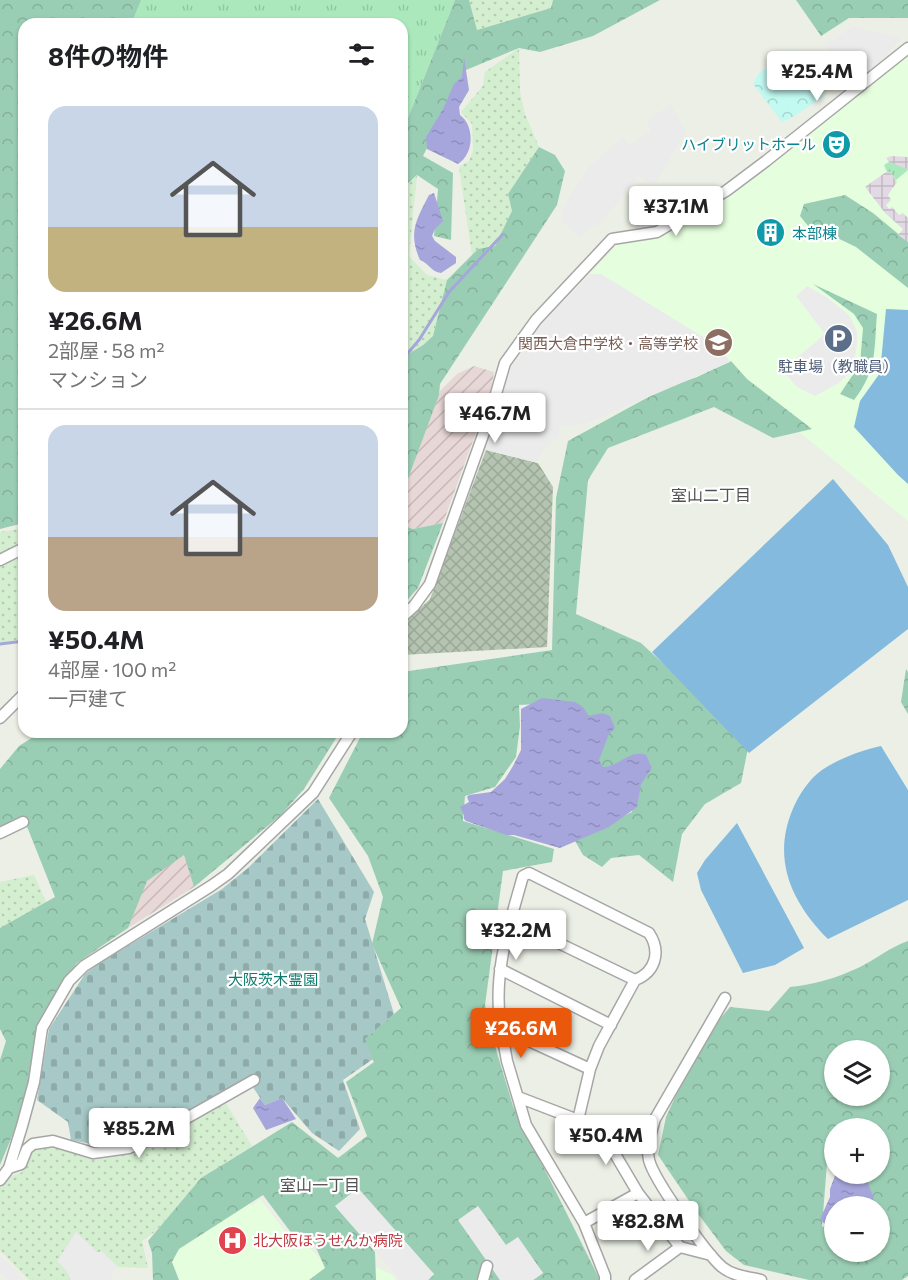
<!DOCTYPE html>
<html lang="ja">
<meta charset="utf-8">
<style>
:root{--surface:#fff;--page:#f6f6f6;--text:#202124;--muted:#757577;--line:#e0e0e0;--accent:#ea580c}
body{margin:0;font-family:Commissioner,"Noto Sans JP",sans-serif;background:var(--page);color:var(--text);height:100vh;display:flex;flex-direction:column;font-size:22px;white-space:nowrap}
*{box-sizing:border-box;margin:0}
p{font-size:20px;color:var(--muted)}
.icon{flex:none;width:33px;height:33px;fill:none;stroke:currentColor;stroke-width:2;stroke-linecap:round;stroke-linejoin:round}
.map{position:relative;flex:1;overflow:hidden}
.panel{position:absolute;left:18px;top:18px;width:390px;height:720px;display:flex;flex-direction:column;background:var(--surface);border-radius:18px;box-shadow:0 2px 4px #0004}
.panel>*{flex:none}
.buttons{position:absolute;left:824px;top:1040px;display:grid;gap:12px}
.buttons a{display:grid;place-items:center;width:66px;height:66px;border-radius:50%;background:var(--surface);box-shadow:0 2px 4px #0004;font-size:30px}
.price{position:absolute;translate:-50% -51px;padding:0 14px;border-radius:6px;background:#fff;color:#222;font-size:20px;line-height:39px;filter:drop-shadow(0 2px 3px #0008)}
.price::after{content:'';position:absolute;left:50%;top:36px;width:18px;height:14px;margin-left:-9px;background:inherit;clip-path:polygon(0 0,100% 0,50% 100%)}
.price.active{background:var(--accent);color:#fff}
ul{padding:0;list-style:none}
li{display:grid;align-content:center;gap:12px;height:318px;padding:0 30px}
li+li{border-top:2px solid var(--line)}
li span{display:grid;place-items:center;height:186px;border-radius:18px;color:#555}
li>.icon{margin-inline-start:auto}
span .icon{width:108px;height:108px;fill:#fffc;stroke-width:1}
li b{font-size:26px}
h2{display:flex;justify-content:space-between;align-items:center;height:72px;padding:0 30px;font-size:26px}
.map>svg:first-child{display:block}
</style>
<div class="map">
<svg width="908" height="1280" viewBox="0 0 908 1280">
<defs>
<pattern id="industrial-furrows" width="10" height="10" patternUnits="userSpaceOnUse" patternTransform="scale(1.5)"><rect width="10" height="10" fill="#e8d7d7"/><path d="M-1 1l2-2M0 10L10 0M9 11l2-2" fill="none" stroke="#c7b8b8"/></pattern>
<pattern id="construction-cross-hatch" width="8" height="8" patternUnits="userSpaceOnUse" patternTransform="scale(1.5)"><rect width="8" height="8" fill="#b4c4b0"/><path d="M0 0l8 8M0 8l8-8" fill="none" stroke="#9aa897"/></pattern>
<pattern id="farmland-dots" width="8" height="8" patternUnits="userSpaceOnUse" patternTransform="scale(1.5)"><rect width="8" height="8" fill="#d4eed0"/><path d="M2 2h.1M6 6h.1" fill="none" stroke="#b6ccb2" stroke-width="1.8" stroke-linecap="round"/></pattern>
<pattern id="grass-tufts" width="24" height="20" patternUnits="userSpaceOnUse" patternTransform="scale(1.5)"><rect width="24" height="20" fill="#abe9bd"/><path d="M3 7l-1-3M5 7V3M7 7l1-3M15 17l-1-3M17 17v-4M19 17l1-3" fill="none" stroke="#93c7a2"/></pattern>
<pattern id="forest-crowns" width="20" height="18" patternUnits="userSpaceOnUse" patternTransform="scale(1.5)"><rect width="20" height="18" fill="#9aceb4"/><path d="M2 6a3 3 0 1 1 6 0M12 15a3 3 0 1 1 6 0" fill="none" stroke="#84b09a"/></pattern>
<pattern id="cemetery-stones" width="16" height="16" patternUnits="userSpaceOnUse" patternTransform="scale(1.5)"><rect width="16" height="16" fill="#a6c8c6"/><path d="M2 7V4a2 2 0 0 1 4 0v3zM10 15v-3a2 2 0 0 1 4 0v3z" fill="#8eabaa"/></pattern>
<pattern id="park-crowns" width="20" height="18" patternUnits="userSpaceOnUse" patternTransform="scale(1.5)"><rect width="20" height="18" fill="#c2f9f1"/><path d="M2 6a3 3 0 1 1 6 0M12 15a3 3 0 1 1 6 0" fill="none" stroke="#a6d5ce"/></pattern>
<pattern id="plaza-grid" width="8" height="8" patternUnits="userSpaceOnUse" patternTransform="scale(1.5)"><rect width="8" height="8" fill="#e2d9e5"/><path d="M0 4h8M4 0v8" fill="none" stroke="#c1bac4"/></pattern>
<pattern id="water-ripples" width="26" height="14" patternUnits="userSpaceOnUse" patternTransform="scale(1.5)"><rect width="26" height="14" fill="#a6a6dc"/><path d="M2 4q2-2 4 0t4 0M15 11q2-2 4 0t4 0" fill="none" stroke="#8e8ebc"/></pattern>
</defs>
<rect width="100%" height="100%" fill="#ebefe5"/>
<!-- industrial -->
<path fill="url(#industrial-furrows)" d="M 474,366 L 494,372 L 491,391 L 443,523 L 413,529 L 402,525 L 402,495 L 440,391 L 457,374 Z
M 184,854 L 194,887 L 128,928 L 146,881 Z"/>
<!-- education -->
<path fill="#e5ffde" d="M 908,54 L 908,521 L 720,367 L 586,424 L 559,427 L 559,437 L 542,449 L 539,464 L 553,489 L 547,646 L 402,625 L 430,598 L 546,319 L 618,244 L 657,236 L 728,196 Z
M 242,1196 L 252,1206 L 260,1199 L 297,1247 L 306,1243 L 321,1260 L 378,1268 L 394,1276 L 396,1280 L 156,1280 L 181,1235 Z"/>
<!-- construction -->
<path fill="url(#construction-cross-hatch)" d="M 486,450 L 538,463 L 553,487 L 547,647 L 402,655 L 402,625 L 430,599 Z"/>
<!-- farmland -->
<path fill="url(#farmland-dots)" d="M 469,0 L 553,0 L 551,8 L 477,30 Z
M 519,48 L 520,92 L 525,114 L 539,147 L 508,194 L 512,211 L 495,247 L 478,249 L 472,255 L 459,167 L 469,161 L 473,150 L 472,124 L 461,112 L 483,86 L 485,72 Z
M 417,175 L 409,256 L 427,275 L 447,280 L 433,336 L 423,345 L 402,358 L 402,188 Z
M 24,528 L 24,639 L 0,643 L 0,532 Z
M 34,875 L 46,902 L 0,928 L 0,882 Z
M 225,1102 L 252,1146 L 201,1178 L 156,1231 L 142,1241 L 148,1268 L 118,1267 L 101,1251 L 67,1271 L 71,1280 L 29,1280 L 0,1250 L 0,1187 L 11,1176 L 21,1173 L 32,1147 L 48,1143 L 99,1156 Z"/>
<!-- grass -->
<path fill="url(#grass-tufts)" d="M 78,0 L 455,0 L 402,133 L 402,24 L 83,24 Z
M 889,162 L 907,168 L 908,170 L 896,180 L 890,172 L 887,172 L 884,165 Z"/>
<!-- forest -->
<path fill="url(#forest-crowns)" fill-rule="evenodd" d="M 0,0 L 141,0 L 131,24 L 24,24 L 24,183 L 22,185 L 24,195 L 24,523 L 0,529 Z
M 455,0 L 469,0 L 477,30 L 551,8 L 553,0 L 660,0 L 593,36 L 540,52 L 519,48 L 466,70 L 423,156 L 453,173 L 451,240 L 434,236 L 438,189 L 417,175 L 402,188 L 402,133 Z
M 796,0 L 908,0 L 908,18 L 849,18 L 821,36 Z
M 539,147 L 555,155 L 565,171 L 557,205 L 440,384 L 439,395 L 402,495 L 402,358 L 423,345 L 433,336 L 447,280 L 478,249 L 495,246 L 512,211 L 508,194 Z
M 845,195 L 873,213 L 908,242 L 908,288 L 856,247 L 829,234 L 809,227 L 800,216 L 804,204 Z
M 813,284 L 877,314 C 874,350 877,370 854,400 L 840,394 L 860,364 L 863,328 L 854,314 Z
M 731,361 L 747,379 L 812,429 L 773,438 L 714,407 L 608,448 L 588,480 L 576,614 L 641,643 L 749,743 L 741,783 L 705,804 L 682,834 L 673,882 L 639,855 L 611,858 L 602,867 L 583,855 L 574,839 L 588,820 L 596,833 L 601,826 L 632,812 L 634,780 L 650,762 L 597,771 L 583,722 L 572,702 L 519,705 L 520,726 L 516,757 L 495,787 L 465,796 L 463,821 L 554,849 L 552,862 L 503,871 L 485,1005 L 489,1026 L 513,1106 L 600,1280 L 533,1280 L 543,1273 L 517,1238 L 487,1260 L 500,1280 L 428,1280 L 434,1274 L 335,1206 L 375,1252 L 376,1280 L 309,1280 L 325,1268 L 314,1243 L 301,1246 L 263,1195 L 179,1249 L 172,1262 L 179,1280 L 153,1280 L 152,1253 L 148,1241 L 201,1178 L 292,1122 L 338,1158 L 367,1136 L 346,1082 L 374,1062 L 361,1042 L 401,1008 L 372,944 L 383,897 L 368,856 L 329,798 L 363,732 L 402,732 L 402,672 L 552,650 L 556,498 L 568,441 L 663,389 L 697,377 Z
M 443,523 L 418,588 L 402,606 L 402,525 L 413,529 Z
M 906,669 L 908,672 L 908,714 L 901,702 Z
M 41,732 L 340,732 L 304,789 L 281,815 L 194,887 L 184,855 L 147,881 L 128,928 L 77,963 L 37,1027 L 26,1103 L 0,1165 L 0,1060 L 6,1041 L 0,1029 L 0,928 L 55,897 L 24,819 L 0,830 L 0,769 L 19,746 Z
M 908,941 L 908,1276 L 902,1280 L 809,1280 L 744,1265 L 726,1251 L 696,1211 L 658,1155 L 666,1117 L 682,1082 L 708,1033 L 730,1007 L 769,1011 L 790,987 C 813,985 836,978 858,968 C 875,960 890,947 908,941 ZM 834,1050 L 879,1050 L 879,1095 L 834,1095 ZM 834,1128 L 879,1128 L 879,1173 L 859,1173 L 864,1206 L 879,1206 L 879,1251 L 834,1251 L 834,1224 L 822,1227 L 828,1150 L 834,1151 Z"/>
<!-- cemetery -->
<path fill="url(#cemetery-stones)" d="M 318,799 L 374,892 L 365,919 L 394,1014 L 365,1039 L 373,1059 L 343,1080 L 360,1129 L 339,1151 L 312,1133 L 282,1098 L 265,1105 L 248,1080 L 143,1136 L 108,1147 L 71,1140 L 68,1122 L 37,1100 L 49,1029 L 85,974 L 98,964 L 222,889 L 248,868 Z"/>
<!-- park -->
<path fill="url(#park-crowns)" d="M 794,50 L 824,88 L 823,97 L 793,117 L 782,122 L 753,84 L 759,73 Z"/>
<!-- pitch -->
<path fill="#84badd" d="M 886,309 L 908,310 L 908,484 L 898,475 L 854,427 L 860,401 L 880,373 Z
M 833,479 L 888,545 L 908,587 L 908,629 L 749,753 L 652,652 Z
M 881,746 L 908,790 L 908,900 L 828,939 C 792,903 772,860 792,811 C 798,796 809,779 822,770 C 840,758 860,751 881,746 Z
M 737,823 L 804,948 L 775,965 L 743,973 L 701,890 L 697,873 L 705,860 Z"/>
<!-- parking -->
<path fill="#ebebeb" d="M 853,26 L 899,38 L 900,40 L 856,86 L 826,45 Z
M 671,105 L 686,132 L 654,185 L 639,176 L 597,227 L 594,224 L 579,238 L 562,221 L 562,213 L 569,197 L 591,165 L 623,137 L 629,146 L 651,130 L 646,121 Z
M 590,274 L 601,274 L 721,348 L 730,362 L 586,424 L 559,427 L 559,437 L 543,449 L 538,463 L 486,450 L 509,372 L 546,319 Z
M 807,286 L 828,298 L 849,315 L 857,331 L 857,344 L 853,370 L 839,383 L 815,396 L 797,387 L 782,370 L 825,334 L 796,296 Z
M 358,1188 L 434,1274 L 428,1280 L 401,1280 L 335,1206 Z
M 478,1206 L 506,1245 L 518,1237 L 543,1273 L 533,1280 L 500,1280 L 458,1220 Z
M 76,1232 L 98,1253 L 101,1251 L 118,1267 L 110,1273 L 114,1280 L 71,1280 L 67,1271 L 57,1261 Z
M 0,1256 L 19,1273 L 23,1279 L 10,1280 L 0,1273 Z"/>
<!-- plaza -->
<path fill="url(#plaza-grid)" d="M 891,156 L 908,157 L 908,169 L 889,162 L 886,158 Z
M 886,172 L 890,172 L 897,182 L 890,192 L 888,195 L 891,200 L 886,205 L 889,209 L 892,207 L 899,215 L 903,213 L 908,218 L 908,242 L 898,235 L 903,229 L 885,213 L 865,187 Z"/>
<!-- water -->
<path fill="url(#water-ripples)" d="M 464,57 L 469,90 L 459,107 L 460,115 C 475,126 474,154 458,164 L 427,149 L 426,137 L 443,109 L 454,84 L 462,77 Z
M 434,193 L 443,221 L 435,229 L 432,236 L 435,241 L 456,257 L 456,263 L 441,273 C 431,272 429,263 420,260 C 408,233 416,220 429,195 Z
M 542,698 L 575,702 L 583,707 L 589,716 L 602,713 L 610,716 L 615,728 L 609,734 L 599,760 L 603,767 C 618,767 630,749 646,755 L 652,768 L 641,784 L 637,807 L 609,827 L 560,848 L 514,835 L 506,835 L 466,821 L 464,819 L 464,815 L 460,807 L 469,802 L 467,797 L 469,795 L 491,792 L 505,779 L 513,766 L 521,750 L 521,709 Z
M 260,1098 L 265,1105 L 282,1098 L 296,1119 L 266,1130 L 253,1108 Z
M 836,1173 L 864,1173 L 873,1196 L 874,1206 L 834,1206 L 834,1227 L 825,1224 L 820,1219 L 830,1197 L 830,1189 Z"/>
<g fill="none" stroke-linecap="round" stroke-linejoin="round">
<!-- stream -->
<path stroke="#a6a6dc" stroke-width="3" d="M 402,360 L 419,340 L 449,292 L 503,234
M 0,644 L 24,641"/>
<defs>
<path id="minor" d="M 0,560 L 24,548
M 402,617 L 414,606 L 430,584 L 488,421 L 505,363 L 536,320 L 612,239 L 657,232 L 726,191 L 766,161 L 908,48
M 0,718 L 24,694
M 0,833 L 23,822
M 529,873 L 649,933 C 661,951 656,972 635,980 L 599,1046 L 590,1069 L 501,1028 C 492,975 509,926 523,876 Z
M 511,920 L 635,980
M 500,969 L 611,1025
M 725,998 L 655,1119 C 651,1133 646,1146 649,1160 C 654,1180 706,1253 722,1267 C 733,1276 748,1277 761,1280
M 501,1028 L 507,1061 L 526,1125 L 584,1223 L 605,1276 L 605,1280
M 518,1097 L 578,1120 L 607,1144 L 615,1154 L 638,1193 L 680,1247 L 711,1255
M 578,1120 L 590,1069
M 9,1168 L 21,1164 L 27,1149 L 33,1144 L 53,1141 L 93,1153 L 129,1148 L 148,1140 L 254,1080
M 0,1180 L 9,1168 L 22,1126 L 34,1082 L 42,1028 L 69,981 L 84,966 L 211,886 L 228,874 L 313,793 L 352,732
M 584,1223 L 638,1193
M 483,1280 L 487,1266
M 635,1280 L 680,1247"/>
</defs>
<!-- minor casing -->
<use href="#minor" stroke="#a6a6a6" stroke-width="13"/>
<!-- minor -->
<use href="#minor" stroke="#fff" stroke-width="10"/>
</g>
<!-- icons -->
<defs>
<symbol id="theatre-disc" viewBox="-11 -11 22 22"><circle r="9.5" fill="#0f9aa8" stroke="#fff"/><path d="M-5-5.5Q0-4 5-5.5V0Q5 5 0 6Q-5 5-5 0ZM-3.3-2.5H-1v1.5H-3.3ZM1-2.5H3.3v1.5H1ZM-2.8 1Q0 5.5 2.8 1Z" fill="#fff"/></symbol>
<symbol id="building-disc" viewBox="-11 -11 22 22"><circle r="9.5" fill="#0f9aa8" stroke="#fff"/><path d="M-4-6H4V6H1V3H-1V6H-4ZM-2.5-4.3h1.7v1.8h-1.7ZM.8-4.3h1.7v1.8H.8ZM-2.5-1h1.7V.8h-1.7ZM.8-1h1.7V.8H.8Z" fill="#fff"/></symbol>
<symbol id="parking-disc" viewBox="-11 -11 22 22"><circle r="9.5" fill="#5c6f8a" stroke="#fff"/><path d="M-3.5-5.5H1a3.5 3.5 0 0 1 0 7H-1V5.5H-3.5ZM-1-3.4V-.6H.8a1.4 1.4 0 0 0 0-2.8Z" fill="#fff"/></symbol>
<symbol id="school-disc" viewBox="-11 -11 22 22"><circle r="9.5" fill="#8d6e63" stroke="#fff"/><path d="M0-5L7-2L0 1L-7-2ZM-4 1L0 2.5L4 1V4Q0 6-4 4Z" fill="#fff"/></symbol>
<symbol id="hospital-disc" viewBox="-11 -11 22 22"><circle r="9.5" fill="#e0444e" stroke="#fff"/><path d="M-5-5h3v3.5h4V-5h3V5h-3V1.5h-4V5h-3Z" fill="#fff"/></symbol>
</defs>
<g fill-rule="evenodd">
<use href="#theatre-disc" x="820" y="128" width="33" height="33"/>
<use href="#building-disc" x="754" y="216" width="33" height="33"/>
<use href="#parking-disc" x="822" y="322" width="33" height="33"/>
<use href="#school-disc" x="702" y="326" width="33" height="33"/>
<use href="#hospital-disc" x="216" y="1224" width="33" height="33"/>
</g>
<g text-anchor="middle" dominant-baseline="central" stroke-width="4.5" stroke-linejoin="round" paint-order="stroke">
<!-- culture labels -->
<g font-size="15" fill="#0d838f" stroke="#fff" text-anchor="end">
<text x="816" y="144">ハイブリットホール</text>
<text x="792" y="233" text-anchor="start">本部棟</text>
</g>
<!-- education labels -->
<g font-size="15" fill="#785e54" stroke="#fff" text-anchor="end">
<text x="698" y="343">関西大倉中学校・高等学校</text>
</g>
<!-- service labels -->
<g font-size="15" fill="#4e5e75" stroke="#fff">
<text x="838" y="366">駐車場（教職員）</text>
</g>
<!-- park labels -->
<g font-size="15" fill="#0d7c6e" stroke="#fff">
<text x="273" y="979">大阪茨木霊園</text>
</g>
<!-- health labels -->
<g font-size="15" fill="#be3a42" stroke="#fff" text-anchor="start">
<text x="253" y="1240">北大阪ほうせんか病院</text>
</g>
<!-- neighbourhood labels -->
<g font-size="16" fill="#525252" stroke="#fff">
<text x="711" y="494">室山二丁目</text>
<text x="320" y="1184">室山一丁目</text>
</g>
</g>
</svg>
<div class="buttons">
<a><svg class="icon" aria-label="layers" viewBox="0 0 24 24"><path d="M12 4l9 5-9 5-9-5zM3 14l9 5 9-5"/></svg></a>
<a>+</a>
<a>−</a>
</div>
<b class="price" style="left:817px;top:102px">¥25.4M</b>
<b class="price" style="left:676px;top:237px">¥37.1M</b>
<b class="price" style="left:495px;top:444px">¥46.7M</b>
<b class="price" style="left:516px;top:961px">¥32.2M</b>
<b class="price active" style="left:521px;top:1059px">¥26.6M</b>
<b class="price" style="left:139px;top:1159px">¥85.2M</b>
<b class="price" style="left:606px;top:1166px">¥50.4M</b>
<b class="price" style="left:648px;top:1252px">¥82.8M</b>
<section class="panel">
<h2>8件の物件<svg class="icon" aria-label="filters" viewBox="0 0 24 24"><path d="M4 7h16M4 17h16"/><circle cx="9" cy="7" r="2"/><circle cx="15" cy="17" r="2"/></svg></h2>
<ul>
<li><span style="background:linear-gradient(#c9d6e8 65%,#c2b280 0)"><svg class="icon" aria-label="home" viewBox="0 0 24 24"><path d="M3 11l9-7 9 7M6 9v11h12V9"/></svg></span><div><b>¥26.6M</b><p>2部屋 · 58 m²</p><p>マンション</p></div></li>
<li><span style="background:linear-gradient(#c9d6e8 60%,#b9a48a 0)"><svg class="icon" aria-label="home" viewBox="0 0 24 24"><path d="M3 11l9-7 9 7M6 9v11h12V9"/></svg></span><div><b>¥50.4M</b><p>4部屋 · 100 m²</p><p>一戸建て</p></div></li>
</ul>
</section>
</div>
